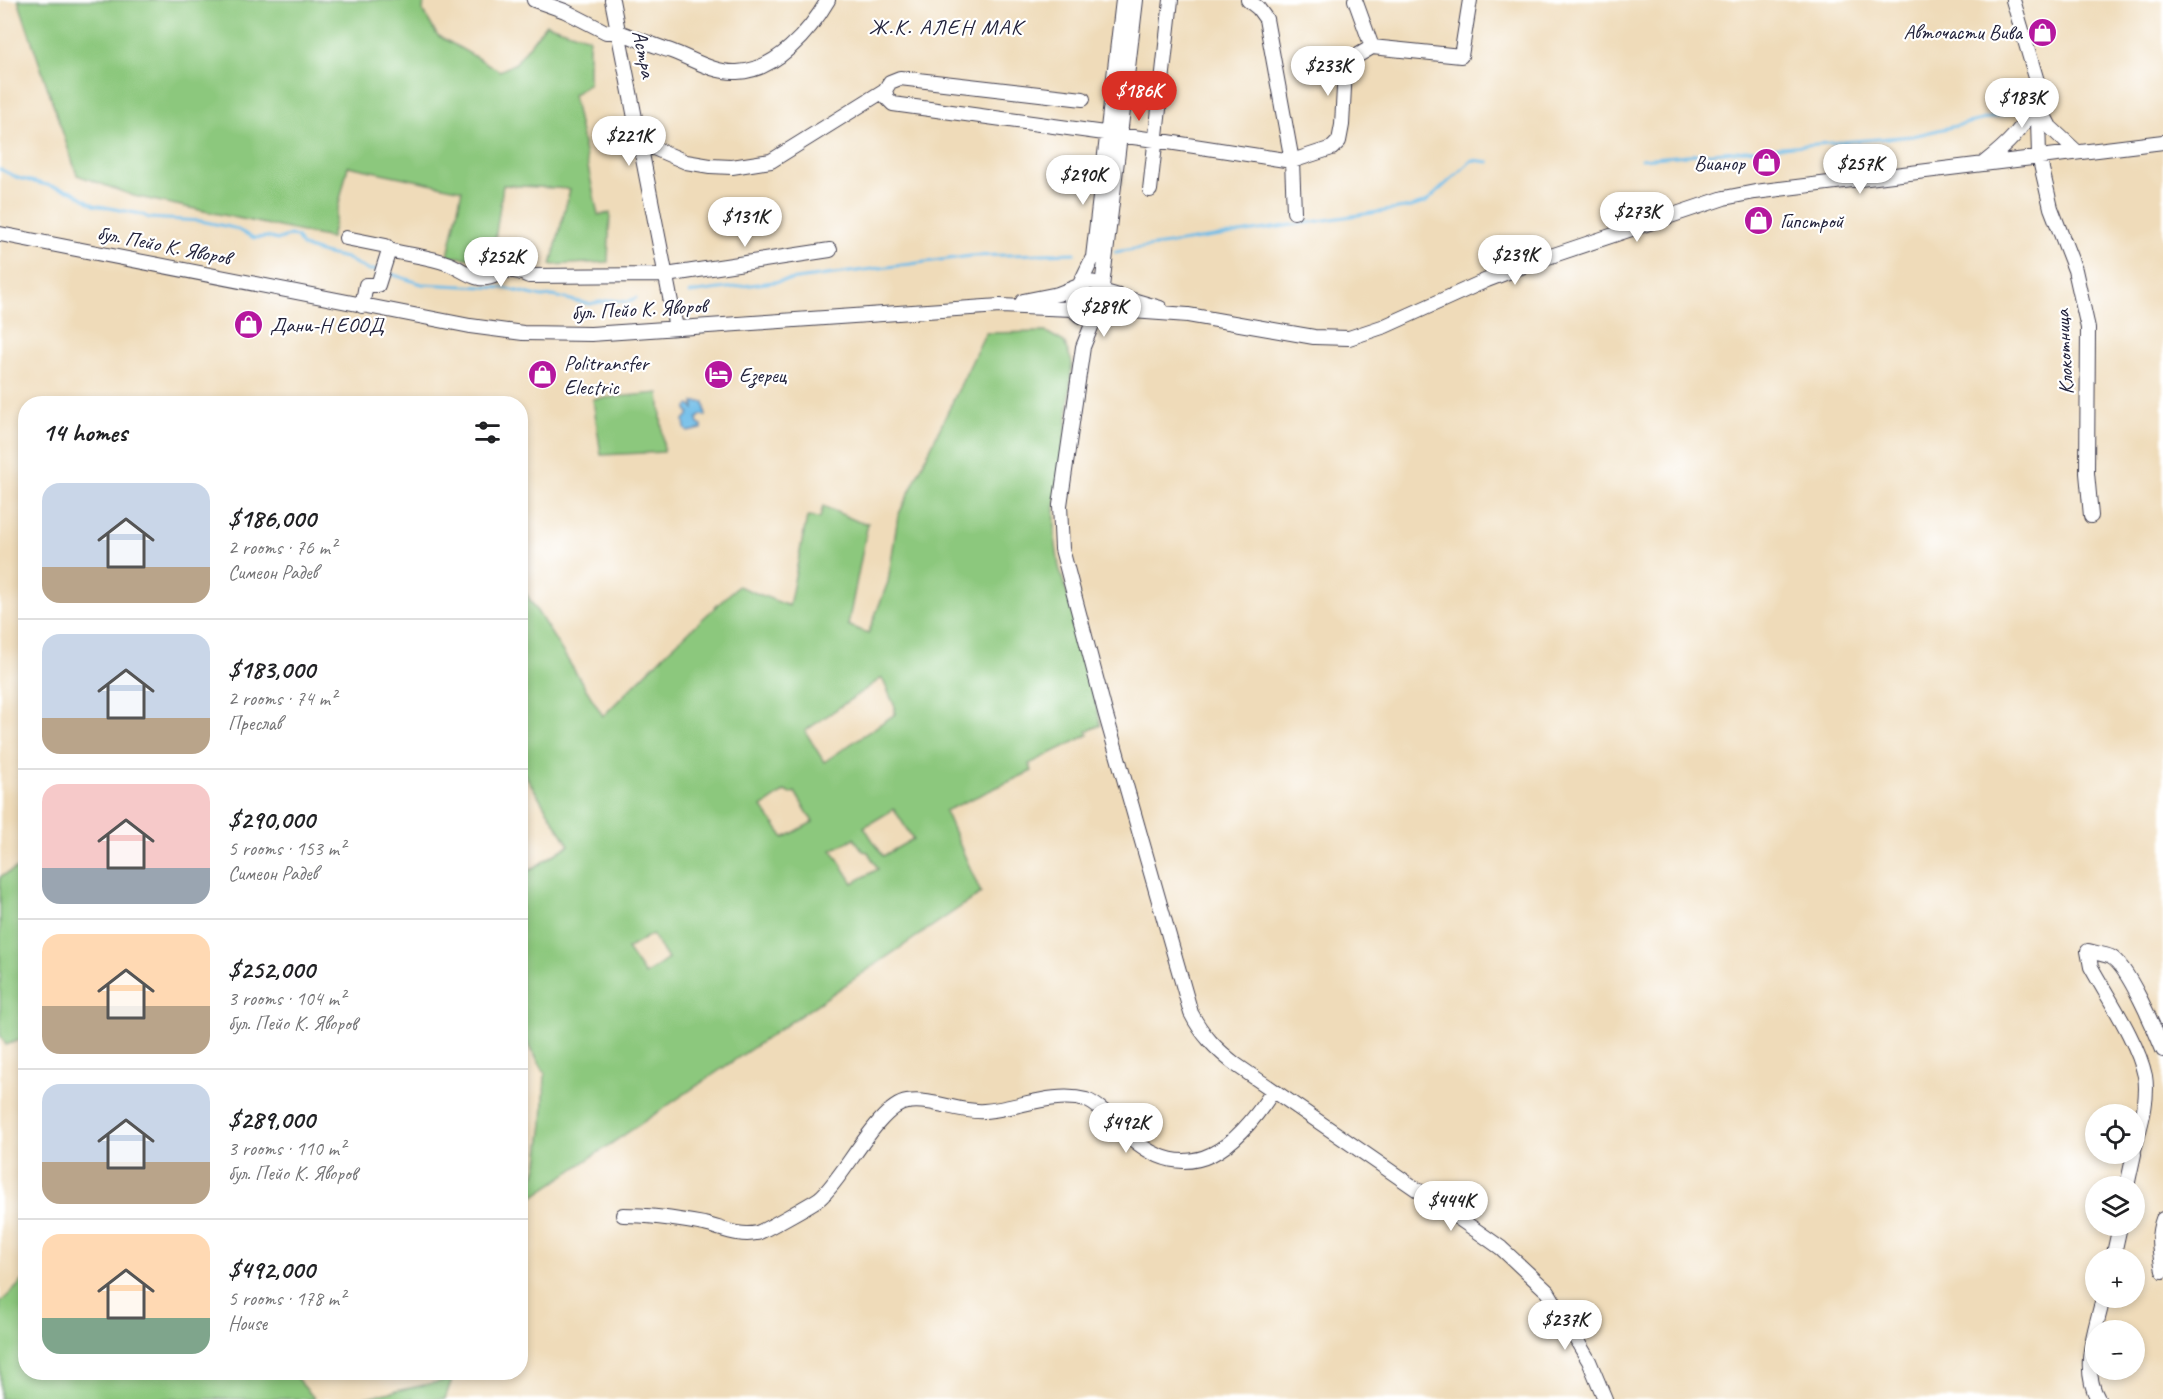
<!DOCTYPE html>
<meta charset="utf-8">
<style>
:root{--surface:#fff;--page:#f2f2f2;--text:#202124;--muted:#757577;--line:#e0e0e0;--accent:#d93025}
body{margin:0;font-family:Caveat,sans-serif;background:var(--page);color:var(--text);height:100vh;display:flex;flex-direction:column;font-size:22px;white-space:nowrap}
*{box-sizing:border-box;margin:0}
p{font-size:20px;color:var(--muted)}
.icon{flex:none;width:33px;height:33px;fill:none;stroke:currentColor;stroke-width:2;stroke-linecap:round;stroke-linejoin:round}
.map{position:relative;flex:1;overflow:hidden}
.sheet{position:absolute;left:18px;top:396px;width:510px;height:984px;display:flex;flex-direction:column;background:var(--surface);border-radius:24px;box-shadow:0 3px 9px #0003}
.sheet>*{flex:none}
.buttons{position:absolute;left:2085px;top:1104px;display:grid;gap:12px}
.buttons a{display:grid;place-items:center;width:60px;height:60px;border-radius:50%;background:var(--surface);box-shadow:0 3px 9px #0003;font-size:30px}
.price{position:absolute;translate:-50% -51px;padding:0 14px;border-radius:21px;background:#fff;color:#222;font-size:20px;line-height:39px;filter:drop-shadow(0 2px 3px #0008)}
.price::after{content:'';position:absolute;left:50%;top:36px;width:18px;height:14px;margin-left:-9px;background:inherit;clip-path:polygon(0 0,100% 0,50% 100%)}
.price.active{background:var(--accent);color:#fff}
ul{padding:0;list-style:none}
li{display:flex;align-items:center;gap:18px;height:150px;padding:0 24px}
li+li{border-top:2px solid var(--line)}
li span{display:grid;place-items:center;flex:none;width:168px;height:120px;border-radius:18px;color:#555}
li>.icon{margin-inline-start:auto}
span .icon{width:72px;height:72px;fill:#fffc;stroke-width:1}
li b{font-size:26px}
h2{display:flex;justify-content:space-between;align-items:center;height:72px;padding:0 24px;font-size:26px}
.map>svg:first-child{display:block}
</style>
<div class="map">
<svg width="2163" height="1399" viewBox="0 0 2163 1399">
<rect width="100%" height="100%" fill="#fff"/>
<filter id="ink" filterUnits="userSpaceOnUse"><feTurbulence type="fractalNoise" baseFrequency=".0167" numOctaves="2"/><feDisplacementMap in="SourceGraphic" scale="12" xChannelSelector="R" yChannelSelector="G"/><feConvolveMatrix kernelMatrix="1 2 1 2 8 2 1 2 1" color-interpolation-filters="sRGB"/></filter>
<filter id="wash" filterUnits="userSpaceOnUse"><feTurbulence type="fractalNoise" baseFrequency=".008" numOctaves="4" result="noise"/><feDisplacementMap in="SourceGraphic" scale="24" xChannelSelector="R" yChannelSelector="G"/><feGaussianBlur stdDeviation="1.35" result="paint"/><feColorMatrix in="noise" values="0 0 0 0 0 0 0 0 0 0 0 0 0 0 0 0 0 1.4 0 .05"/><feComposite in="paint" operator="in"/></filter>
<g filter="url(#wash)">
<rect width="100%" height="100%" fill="#efdbb9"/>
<!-- green -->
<path fill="#8cc87d" stroke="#57755c" stroke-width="1.5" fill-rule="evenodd" d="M 18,0 L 424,0 L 423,11 L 437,35 L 500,71 L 516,63 L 546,24 L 589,38 L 589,83 L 573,95 L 598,215 L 610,213 L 608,262 L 551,265 L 570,189 L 503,185 L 492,261 L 448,256 L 462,190 L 348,166 L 331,238 L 134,196 L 77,175 Z
M1075 299a14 14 0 1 1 28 0a14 14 0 1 1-28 0Z
M 1046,332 L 1064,342 L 1072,362 L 1067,423 L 1055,507 L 1055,538 L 1059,567 L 1078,629 L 1101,725 L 1087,731 L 1088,735 L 1029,764 L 1032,771 L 945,811 L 981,893 L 528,1200 L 538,1162 L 543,1124 L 545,1073 L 523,1035 L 521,1027 L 521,876 L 569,845 L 524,773 L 521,774 L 520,584 L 603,716 L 669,650 L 738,586 L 789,606 L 807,517 L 820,518 L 823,506 L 859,522 L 868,523 L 848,625 L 868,634 L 888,582 L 898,516 L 983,338 L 986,333 ZM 882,678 L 895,707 L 895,714 L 824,762 L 805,731 ZM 785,791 L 790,794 L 795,792 L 813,822 L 784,838 L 762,807 ZM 894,809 L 913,839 L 883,856 L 864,827 ZM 854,838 L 863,851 L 868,852 L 878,869 L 853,883 L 832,850 ZM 652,934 L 668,959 L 645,975 L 627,949 Z
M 659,393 L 664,452 L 601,455 L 593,399 Z
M 25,864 L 25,1038 L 6,1045 L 0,1035 L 0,877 Z
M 25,1279 L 26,1372 L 292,1373 L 315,1399 L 0,1399 L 0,1303 Z
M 452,1379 L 445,1399 L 358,1399 Z"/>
<!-- water -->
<path fill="#6dbce8" stroke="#486f92" stroke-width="1.5" d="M 694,402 L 704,402 L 706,416 L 701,415 L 697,419 L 698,424 L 702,426 L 702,429 L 688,432 L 685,429 L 684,420 L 690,413 L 687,411 L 687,407 L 690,405 L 694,409 Z"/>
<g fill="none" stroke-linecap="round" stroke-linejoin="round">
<!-- stream -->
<path stroke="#6dbce8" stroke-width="3" d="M 1641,159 L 1913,136 L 2011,113
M 0,169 L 18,178 L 72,191 L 94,205 L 141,214 L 149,218 L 201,221 L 234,228 L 254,238 L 268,237 L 277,240 L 290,235 L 297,237 L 302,246 L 323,253 L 346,258 L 367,270 L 379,270
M 1115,252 L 1411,207 L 1426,202 L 1472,160 L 1489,162
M 385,272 L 422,284 L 504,288 L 542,297 L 553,296 L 589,304 L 611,300 L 627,302 L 636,298
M 689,293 L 971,256 L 1075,253"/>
</g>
</g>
<g filter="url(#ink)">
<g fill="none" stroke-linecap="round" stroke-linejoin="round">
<defs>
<path id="minor" d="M 534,0 L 565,11 L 606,32 L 619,32 C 636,39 654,45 671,51 C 693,59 713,73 737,72 C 776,71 810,31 828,0
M 612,0 L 676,328
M 1248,0 L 1258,8 L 1266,19 L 1292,161 L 1294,212
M 1355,0 L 1372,47
M 2013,0 L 2037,81 L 2039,156 L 2051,208 L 2075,270 L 2088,328 L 2087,473 L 2091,516
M 1083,99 L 900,78 L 890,82 L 885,90 L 887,98 L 893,104 L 1155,140 L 1292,161 L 1332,148 L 1339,141 L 1342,125 L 1345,69 L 1350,60 L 1372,47 L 1461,56 L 1470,0
M 2039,106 L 2050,127 L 2077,152
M 640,142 L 686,162 L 710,166 L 732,167 L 771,161 L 885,90
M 1984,163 C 2009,143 2020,132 2036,104
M 1150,190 L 1171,0
M 0,234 L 470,326 L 523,333 L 591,334 L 1000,306 L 1073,309
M 346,238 L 386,246 L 389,250 C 408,255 431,257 449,264 C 459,268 469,276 479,278 C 500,281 498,262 529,276 L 666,275 L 830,250
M1071 300a18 18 0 1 1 36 0a18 18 0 1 1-36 0Z
M 1080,284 L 1093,257 L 1123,0
M 1102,287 L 1136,0
M 1105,292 L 1160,308
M 1023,301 L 1058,294 L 1076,287
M 362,306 L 366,285 L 378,285 L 389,250
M 1104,309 L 1188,315 L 1314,337 L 1349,338 L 1385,326 L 1487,280 L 1542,259 L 1724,198 L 1755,192 L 2163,142
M 1095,317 L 1083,347 L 1060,505 L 1062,549 L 1105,712 L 1191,1013 C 1202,1035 1216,1049 1235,1064 L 1477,1231 L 1501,1248 L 1548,1292 L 1589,1361 L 1605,1399
M 2134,1150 C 2140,1127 2149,1100 2145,1076 C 2138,1042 2108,998 2091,967 L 2088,951 C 2095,953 2104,954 2111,957 C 2128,966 2155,1030 2163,1050
M 2127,1186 L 2134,1154
M 623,1215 C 651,1215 677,1219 704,1224 C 722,1228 738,1237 757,1233 C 764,1231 813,1203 820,1198 C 844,1178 878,1106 907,1102 C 933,1098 959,1113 984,1111 C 1017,1109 1053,1091 1086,1100 C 1101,1105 1119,1127 1131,1138 C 1192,1190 1238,1145 1273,1091
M 2163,1219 C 2156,1238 2160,1252 2163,1271
M 2113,1258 L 2120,1226
M 2098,1399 C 2080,1367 2096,1330 2103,1298"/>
</defs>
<!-- minor casing -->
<use href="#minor" stroke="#413e4e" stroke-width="16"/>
<!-- minor -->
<use href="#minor" stroke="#fff" stroke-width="14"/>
</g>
</g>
<!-- icons -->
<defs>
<symbol id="shop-disc" viewBox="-11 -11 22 22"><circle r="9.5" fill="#b5179e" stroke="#fff"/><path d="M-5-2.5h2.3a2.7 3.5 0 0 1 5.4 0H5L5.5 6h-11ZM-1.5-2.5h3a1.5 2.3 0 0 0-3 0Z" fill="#fff"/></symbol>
<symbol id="hotel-disc" viewBox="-11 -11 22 22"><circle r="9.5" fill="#b5179e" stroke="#fff"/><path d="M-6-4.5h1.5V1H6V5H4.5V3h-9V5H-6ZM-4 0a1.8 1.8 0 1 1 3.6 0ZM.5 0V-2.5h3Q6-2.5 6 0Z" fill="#fff"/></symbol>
</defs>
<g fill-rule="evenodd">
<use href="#shop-disc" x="2026" y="16" width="33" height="33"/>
<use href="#shop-disc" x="1750" y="146" width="33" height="33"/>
<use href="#shop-disc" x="1742" y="204" width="33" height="33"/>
<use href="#shop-disc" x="232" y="308" width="33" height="33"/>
<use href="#shop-disc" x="526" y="358" width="33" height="33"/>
<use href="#hotel-disc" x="702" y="358" width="33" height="33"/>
</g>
<g text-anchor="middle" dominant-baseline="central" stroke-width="4.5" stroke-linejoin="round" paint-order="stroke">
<!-- poi labels -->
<g font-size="21" fill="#22223b" stroke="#fff" text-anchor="start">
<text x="2022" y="32" text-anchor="end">Авточасти Вива</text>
<text x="1745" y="163" text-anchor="end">Вианор</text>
<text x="1780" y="221">Гипстрой</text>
<text x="270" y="325">Дани-Н ЕООД</text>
<text x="564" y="363">Politransfer<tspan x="564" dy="24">Electric</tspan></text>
<text x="739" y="375">Езерец</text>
</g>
<!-- street labels -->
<g font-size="21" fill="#22223b" stroke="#fff">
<text transform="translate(644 54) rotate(79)">Астра</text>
<text transform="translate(164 245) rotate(11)">бул. Пейо К. Яворов</text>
<text transform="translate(639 309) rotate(-3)">бул. Пейо К. Яворов</text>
<text transform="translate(2064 352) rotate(-93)">Клокотница</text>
</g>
<!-- neighbourhood labels -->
<g font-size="22" letter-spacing="1.5" fill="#22223b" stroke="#fff">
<text x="946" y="27">Ж.К. АЛЕН МАК</text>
</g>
</g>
</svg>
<div class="buttons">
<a><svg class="icon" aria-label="locate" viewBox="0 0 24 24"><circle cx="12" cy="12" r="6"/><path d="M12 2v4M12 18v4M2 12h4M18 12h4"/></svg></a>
<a><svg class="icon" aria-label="layers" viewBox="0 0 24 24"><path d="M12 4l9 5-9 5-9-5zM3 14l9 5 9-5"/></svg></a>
<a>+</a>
<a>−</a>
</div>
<b class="price" style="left:1328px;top:97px">$233K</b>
<b class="price active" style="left:1139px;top:122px">$186K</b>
<b class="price" style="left:2022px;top:129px">$183K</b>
<b class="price" style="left:629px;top:167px">$221K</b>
<b class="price" style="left:1860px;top:195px">$257K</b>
<b class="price" style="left:1083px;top:206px">$290K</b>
<b class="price" style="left:1637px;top:243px">$273K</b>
<b class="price" style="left:745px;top:248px">$131K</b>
<b class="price" style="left:1515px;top:286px">$239K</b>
<b class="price" style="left:501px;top:288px">$252K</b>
<b class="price" style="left:1104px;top:338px">$289K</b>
<b class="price" style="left:1126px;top:1154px">$492K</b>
<b class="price" style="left:1451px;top:1232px">$444K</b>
<b class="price" style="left:1565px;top:1351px">$237K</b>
<section class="sheet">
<h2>14 homes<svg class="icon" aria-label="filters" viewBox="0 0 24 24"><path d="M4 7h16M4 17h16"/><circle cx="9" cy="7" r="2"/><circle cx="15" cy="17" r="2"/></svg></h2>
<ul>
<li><span style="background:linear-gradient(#c9d6e8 70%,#b9a48a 0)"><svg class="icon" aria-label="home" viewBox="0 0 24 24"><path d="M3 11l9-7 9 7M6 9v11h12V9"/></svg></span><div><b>$186,000</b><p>2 rooms · 76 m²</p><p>Симеон Радев</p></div></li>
<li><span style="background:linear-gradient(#c9d6e8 70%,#b9a48a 0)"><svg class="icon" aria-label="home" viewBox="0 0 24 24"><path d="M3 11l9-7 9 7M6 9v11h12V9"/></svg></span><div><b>$183,000</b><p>2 rooms · 74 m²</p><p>Преслав</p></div></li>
<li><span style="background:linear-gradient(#f6c9c9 70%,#9aa5b1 0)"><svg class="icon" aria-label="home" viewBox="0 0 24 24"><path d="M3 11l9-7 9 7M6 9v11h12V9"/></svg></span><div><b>$290,000</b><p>5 rooms · 153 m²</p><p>Симеон Радев</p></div></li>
<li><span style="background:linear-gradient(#ffd9b3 60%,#b9a48a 0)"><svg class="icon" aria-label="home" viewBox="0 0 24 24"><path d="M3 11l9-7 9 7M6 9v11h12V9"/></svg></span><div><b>$252,000</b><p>3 rooms · 104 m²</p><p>бул. Пейо К. Яворов</p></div></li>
<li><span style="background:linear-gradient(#c9d6e8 65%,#b9a48a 0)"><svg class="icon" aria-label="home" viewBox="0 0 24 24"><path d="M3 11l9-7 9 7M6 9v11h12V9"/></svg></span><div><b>$289,000</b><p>3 rooms · 110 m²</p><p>бул. Пейо К. Яворов</p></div></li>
<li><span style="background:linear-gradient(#ffd9b3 70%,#7fa58c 0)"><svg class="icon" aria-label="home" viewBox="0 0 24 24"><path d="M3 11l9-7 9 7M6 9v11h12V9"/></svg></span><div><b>$492,000</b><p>5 rooms · 178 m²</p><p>House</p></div></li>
</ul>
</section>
</div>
